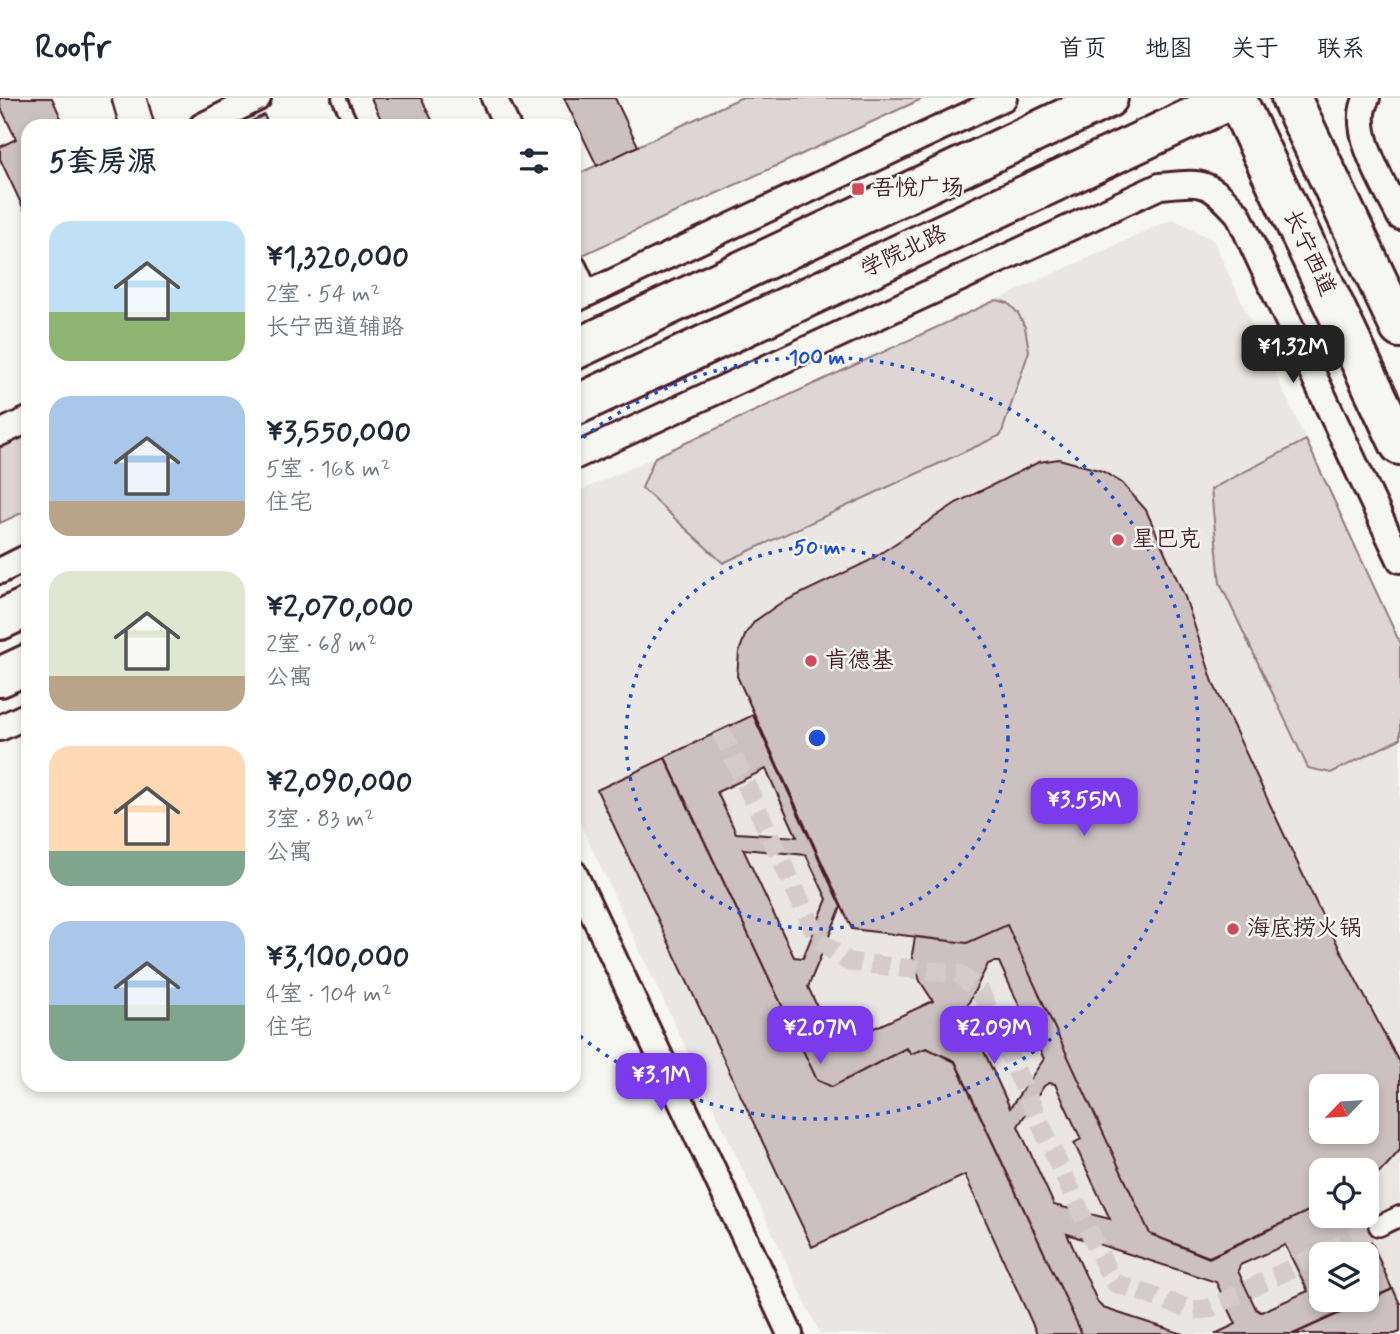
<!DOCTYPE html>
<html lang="zh">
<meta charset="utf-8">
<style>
:root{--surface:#fff;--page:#f2f2f3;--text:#1f2937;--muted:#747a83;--line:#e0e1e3;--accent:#7c3aed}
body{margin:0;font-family:Mynerve,"LXGW WenKai TC",sans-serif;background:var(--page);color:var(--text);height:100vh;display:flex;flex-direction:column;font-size:26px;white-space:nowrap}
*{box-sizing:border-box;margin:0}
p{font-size:23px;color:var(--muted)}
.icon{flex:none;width:38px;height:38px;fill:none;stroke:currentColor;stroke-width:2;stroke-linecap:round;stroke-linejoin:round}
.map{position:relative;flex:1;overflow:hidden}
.drawer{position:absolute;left:21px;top:21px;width:560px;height:973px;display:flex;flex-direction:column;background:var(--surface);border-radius:21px;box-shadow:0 4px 10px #0003}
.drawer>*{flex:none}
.needle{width:46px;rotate:245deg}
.fabs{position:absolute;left:1309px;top:976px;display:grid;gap:14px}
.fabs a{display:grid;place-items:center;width:70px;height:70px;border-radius:14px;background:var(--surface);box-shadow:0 4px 10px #0003;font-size:35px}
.price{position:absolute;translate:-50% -60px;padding:0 16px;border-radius:14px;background:var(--accent);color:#fff;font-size:23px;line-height:46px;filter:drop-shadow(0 2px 4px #0008)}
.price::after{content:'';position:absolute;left:50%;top:42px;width:21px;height:16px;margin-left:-10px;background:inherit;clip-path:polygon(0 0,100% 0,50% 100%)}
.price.active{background:#222;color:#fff}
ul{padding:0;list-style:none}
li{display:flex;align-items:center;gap:21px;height:175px;padding:0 28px}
li span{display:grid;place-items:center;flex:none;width:196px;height:140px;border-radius:21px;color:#555}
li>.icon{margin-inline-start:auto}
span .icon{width:84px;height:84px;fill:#fffc;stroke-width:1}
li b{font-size:30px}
h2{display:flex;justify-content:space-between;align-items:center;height:84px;padding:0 28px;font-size:30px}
header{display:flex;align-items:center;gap:42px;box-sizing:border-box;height:98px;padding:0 35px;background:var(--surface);border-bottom:2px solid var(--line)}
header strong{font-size:33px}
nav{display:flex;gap:38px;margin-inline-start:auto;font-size:24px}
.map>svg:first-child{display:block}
</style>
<header>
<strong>Roofr</strong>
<nav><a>首页</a><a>地图</a><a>关于</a><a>联系</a></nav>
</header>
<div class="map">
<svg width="1400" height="1236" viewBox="0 0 1400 1236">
<rect width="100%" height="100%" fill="#f6f6f2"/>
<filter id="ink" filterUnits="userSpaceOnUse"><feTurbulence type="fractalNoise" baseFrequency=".0143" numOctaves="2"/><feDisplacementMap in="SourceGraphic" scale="14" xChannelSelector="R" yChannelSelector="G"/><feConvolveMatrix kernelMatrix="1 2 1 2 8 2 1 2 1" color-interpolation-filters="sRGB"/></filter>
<g filter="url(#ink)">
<!-- built -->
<path fill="#e9e6e3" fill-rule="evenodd" d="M 1173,121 L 1213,142 L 1400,545 L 1400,1236 L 820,1236 L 574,712 L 574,396 ZM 1321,989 L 1367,989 L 1367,1034 L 1321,1034 ZM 1321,1073 L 1367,1073 L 1367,1118 L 1321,1118 ZM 1321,1157 L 1367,1157 L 1367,1202 L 1321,1202 Z"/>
<!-- green -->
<path fill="#ddd6d5" stroke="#947a80" stroke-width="2" d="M 740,0 L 924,0 L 574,161 L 574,78 Z
M 996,202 L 1008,205 L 1018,215 L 1025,229 L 1029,253 L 1001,337 L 723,465 L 642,390 L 655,359 Z
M 28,331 L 28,412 L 0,425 L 0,344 Z
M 1306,342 L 1400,545 L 1400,641 L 1331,675 L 1308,670 L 1220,485 L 1211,391 Z"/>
<!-- building -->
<path fill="#ccc1c0" stroke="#4a1f2b" stroke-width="2" fill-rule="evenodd" d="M 0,0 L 52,0 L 61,20 L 53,24 L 55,28 L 28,28 L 28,120 L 0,61 L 0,49 L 16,41 L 0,8 Z
M 371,0 L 421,0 L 435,28 L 384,28 Z
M 564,0 L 615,0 L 638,48 L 597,68 Z
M 264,17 L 269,28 L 241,28 Z
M 1059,361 L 1102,373 L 1122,385 L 1146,412 L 1185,499 L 1214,587 L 1319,811 L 1400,966 L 1400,1052 L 1386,1068 L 1367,1085 L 1367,1073 L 1321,1073 L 1321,1107 L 1209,1160 L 1150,1136 L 1007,827 L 967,845 L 852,831 L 737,578 L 739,554 L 746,535 L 755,523 L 779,506 L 869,463 L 956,405 L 1039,364 ZM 1321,989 L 1367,989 L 1367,1034 L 1321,1034 Z
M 753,617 L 841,809 L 808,889 L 832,940 L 846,943 L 933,903 L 920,883 L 912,857 L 915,839 L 967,845 L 1007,827 L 1150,1136 L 1209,1159 L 1321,1107 L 1321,1118 L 1360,1118 L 1392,1191 L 1293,1236 L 1215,1236 L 1236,1226 L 1216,1184 L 1067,1136 L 1098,1205 L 1103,1210 L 1183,1236 L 1082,1236 L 955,963 L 926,950 L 911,956 L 906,950 L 832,989 L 817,982 L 665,659 ZM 766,671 L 797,739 L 736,735 L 717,694 ZM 743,751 L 806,757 L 827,801 L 803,860 L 794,859 ZM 993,864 L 999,864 L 1044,961 L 1010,1010 L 965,912 L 988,866 ZM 1049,985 L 1055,986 L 1081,1041 L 1074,1045 L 1110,1121 L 1054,1107 L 1018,1028 L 1044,988 ZM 1285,1147 L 1308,1193 L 1261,1214 L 1256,1211 L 1238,1173 L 1240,1167 ZM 1321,1157 L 1367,1157 L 1367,1202 L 1321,1202 Z
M 665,660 L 817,982 L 832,989 L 907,950 L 911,956 L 927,950 L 955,964 L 1082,1236 L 1037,1236 L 965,1077 L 812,1149 L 597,692 Z
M 1393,1191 L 1400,1206 L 1400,1234 L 1395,1236 L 1294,1236 Z"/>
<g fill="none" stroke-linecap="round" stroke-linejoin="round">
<!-- pedestrian-tunnel -->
<path stroke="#d4cbca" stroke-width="19" stroke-dasharray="19 10" stroke-linecap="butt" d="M 721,633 L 819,843 L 849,864 L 959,876 L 980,893 L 1107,1172 L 1115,1185 L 1192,1212 L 1208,1211 L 1379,1128"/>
<defs>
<path id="service" d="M 339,0 L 352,28"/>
<path id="pedestrian" d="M 1379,1128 L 1400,1118"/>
<path id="minor" d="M 494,0 L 507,28
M 1367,0 C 1348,31 1386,90 1400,119
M 202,28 L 258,0
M 574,170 L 586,196
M 574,202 L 1004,0
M 0,335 L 28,322
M 574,359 L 1160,88 C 1205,84 1207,82 1238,116 L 1400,462
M 0,473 L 28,459
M 0,630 L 28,617
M 574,775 L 790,1236"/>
<path id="tertiary" d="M 129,0 L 137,28"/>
<path id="primary" d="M 1236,0 L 1400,347
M 1291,0 L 1400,230
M 574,252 L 1108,0
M 574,308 L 1234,0
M 0,522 L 28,509
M 0,579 L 28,566"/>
</defs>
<!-- service casing -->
<use href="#service" stroke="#4a1f2b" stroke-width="18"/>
<!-- pedestrian casing -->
<use href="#pedestrian" stroke="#4a1f2b" stroke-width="24"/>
<!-- minor casing -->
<use href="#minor" stroke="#4a1f2b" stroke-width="30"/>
<!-- tertiary casing -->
<use href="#tertiary" stroke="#4a1f2b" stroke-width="37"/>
<!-- primary casing -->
<use href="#primary" stroke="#4a1f2b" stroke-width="44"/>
<!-- service -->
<use href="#service" stroke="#f6f6f2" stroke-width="12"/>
<!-- pedestrian -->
<use href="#pedestrian" stroke="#f6f6f2" stroke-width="19"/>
<!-- minor -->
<use href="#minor" stroke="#f6f6f2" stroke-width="24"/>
<!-- tertiary -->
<use href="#tertiary" stroke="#f6f6f2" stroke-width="32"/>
<!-- primary -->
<use href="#primary" stroke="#f6f6f2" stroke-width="38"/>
</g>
</g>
<!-- distance rings -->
<g fill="none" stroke="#1d4ed8" stroke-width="3.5" stroke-dasharray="3.5 7">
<circle cx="817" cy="640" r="191"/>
<path d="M575 346A381 381 0 1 1 575 934"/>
</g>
<!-- markers -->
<g fill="#d1495b" stroke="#f6f6f2" stroke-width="2.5">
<rect x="851" y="84" width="14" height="14" rx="3.5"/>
<circle cx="1118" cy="442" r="7"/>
<circle cx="811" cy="563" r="7"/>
<circle cx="1233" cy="831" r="7"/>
</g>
<g text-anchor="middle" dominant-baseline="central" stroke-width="5" stroke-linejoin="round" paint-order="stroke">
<!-- poi labels -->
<g font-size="23" fill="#4a1f2b" stroke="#f6f6f2" text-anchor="start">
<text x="872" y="91">吾悦广场</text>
<text x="1132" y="442">星巴克</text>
<text x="825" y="563">肯德基</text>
<text x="1247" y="831">海底捞火锅</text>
</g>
<!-- street labels -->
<g font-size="23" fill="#4a1f2b" stroke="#f6f6f2">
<text transform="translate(904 154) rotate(-25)">学院北路</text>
<text transform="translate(1309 155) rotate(65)">长宁西道</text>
</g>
</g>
<circle cx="817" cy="640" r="10" fill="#1d4ed8" stroke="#f6f6f2" stroke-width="3.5"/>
<g font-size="21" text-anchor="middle" font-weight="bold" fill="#1d4ed8" stroke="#f6f6f2" stroke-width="5" stroke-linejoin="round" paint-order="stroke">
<text x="817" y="266">100 m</text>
<text x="817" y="456">50 m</text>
</g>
</svg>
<div class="fabs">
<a><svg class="needle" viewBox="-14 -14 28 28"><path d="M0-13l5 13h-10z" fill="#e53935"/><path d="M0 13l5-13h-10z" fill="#747a83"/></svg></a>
<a><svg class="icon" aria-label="locate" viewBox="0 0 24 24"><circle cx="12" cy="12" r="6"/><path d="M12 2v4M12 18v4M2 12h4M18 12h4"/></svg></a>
<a><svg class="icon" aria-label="layers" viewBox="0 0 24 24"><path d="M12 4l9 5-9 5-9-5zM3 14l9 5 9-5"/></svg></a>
</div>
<b class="price active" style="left:1293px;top:287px">¥1.32M</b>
<b class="price" style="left:1084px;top:740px">¥3.55M</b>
<b class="price" style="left:820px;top:968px">¥2.07M</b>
<b class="price" style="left:994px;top:968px">¥2.09M</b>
<b class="price" style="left:661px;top:1015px">¥3.1M</b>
<section class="drawer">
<h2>5套房源<svg class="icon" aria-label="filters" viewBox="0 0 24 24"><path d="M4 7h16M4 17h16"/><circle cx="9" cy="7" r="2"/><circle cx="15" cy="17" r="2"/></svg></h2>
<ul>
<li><span style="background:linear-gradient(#bfe0f5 65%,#8fb573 0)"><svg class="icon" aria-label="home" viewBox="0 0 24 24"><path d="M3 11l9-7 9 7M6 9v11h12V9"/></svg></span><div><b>¥1,320,000</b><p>2室 · 54 m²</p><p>长宁西道辅路</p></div></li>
<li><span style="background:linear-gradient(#a9c7e8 75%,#b9a48a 0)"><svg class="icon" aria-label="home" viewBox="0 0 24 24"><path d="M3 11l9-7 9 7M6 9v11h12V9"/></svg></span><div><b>¥3,550,000</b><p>5室 · 168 m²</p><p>住宅</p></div></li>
<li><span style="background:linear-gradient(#dfe7d0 75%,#b9a48a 0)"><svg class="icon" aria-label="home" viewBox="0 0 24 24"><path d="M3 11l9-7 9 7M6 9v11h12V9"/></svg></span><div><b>¥2,070,000</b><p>2室 · 68 m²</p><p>公寓</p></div></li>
<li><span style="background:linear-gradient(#ffd9b3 75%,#7fa58c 0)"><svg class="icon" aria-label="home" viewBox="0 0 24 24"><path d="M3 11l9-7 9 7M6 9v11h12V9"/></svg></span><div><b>¥2,090,000</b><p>3室 · 83 m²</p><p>公寓</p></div></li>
<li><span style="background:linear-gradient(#a9c7e8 60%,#7fa58c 0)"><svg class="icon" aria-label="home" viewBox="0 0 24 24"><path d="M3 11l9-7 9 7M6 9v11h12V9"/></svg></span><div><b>¥3,100,000</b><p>4室 · 104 m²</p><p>住宅</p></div></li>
</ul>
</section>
</div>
